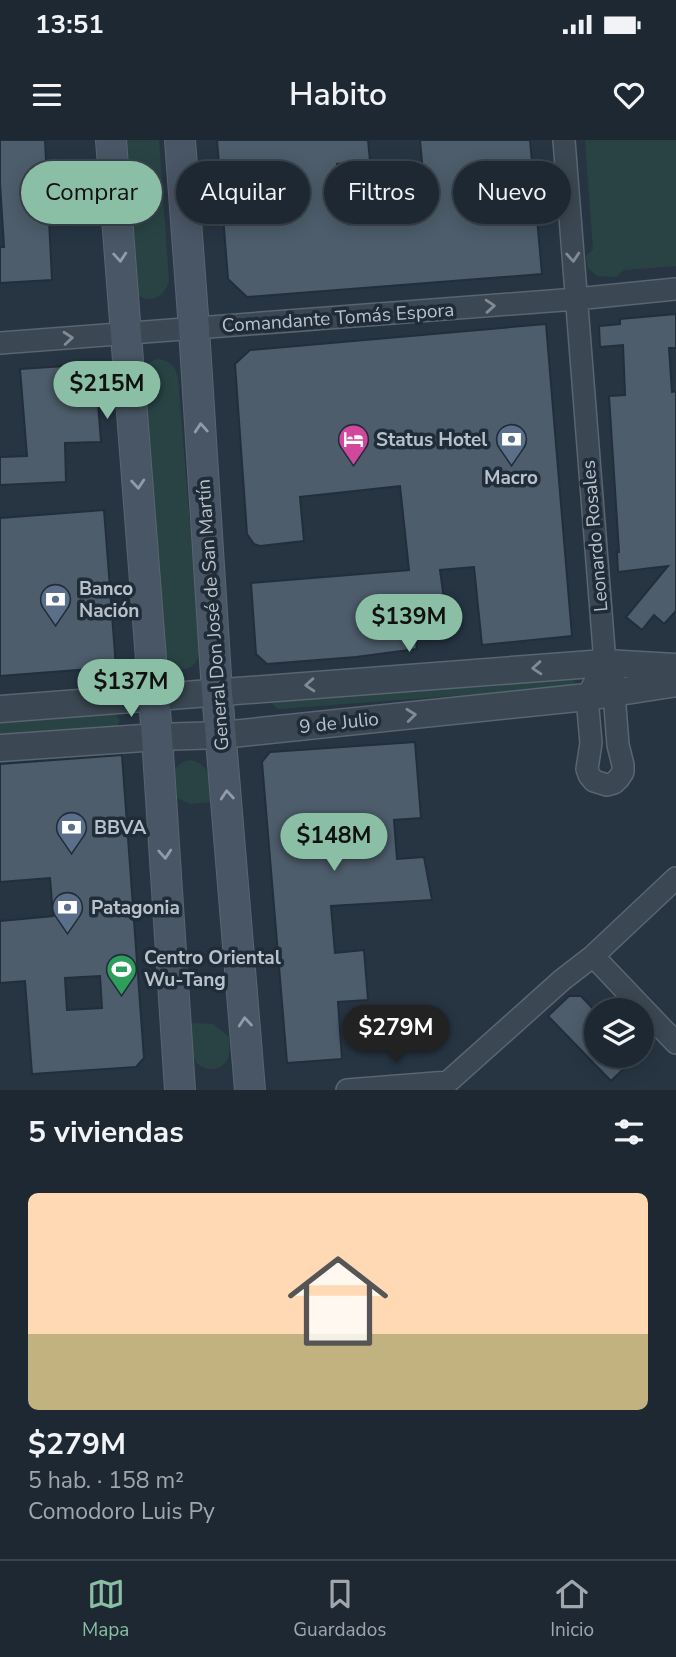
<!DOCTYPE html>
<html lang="es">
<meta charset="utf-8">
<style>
:root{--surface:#1d2832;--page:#25303a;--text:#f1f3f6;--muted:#a0a6ac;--line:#3b444d;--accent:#8abfa5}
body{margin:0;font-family:"Nunito Sans",sans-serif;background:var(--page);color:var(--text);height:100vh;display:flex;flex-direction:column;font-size:26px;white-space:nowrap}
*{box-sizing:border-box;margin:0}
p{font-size:23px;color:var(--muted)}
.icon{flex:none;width:38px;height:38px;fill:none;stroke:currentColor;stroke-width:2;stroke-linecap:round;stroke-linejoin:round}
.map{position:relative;height:950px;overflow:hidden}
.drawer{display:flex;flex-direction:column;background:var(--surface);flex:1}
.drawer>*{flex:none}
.hud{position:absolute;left:21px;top:21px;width:635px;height:63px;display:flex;gap:14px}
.controls{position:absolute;left:584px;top:858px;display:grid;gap:14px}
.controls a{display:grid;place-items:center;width:70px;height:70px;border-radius:50%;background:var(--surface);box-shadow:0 4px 18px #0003,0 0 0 2px var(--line);font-size:35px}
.price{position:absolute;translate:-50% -60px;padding:0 16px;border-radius:24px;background:var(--accent);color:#111;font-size:23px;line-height:46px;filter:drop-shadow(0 2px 4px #0008)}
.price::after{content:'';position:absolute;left:50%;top:42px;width:21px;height:16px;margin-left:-10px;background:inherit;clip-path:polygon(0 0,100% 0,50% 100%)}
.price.on{background:#222;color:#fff}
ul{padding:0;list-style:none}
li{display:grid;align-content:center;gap:14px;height:371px;padding:0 28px}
li span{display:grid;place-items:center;height:217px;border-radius:10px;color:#555}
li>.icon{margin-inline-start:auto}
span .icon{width:126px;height:126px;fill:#fffc;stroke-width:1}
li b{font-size:30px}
h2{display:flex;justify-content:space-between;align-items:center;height:84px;padding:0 28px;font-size:30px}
.chip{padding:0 24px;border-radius:32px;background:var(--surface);box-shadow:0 4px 18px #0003,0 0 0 2px var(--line);font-size:24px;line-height:63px}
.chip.on{background:var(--accent);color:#111}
.status{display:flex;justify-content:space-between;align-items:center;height:49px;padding:0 35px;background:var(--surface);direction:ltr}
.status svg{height:19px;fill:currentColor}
header{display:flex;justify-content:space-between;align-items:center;height:91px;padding:0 28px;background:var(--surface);font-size:32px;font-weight:600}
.dock{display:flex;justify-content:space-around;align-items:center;height:98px;border-top:2px solid var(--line);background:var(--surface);font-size:19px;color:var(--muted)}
.dock a{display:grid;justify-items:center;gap:4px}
.dock .on{color:var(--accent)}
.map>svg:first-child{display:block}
</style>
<div class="status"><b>13:51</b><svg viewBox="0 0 49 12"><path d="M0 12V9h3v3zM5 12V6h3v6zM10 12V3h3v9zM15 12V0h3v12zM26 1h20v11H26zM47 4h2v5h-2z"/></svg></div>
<header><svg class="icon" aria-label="menu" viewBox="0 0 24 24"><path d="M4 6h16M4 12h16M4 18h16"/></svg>Habito<svg class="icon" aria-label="heart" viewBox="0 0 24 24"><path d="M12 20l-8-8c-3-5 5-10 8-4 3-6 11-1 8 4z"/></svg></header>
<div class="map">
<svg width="676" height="950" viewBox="0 0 676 950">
<rect width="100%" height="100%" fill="#273543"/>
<!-- green -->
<path fill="#294344" d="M 121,0 L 159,0 L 169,140 C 165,157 152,164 137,155 Z
M 585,0 L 676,0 L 676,126 L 623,130 L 617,137 L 597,136 L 588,128 L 586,116 L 593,109 Z
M 158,219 C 170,221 175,226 178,237 L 200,510 C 197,532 177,536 164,519 L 141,231 C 146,224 150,221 158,219 Z
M 571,535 L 575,541 L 572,547 L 278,569 L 271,563 L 275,554 Z
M 115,574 L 120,580 L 117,586 L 0,595 L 0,581 Z
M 190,620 C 212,623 210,644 211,662 L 190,664 L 173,656 C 173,639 169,625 190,620 Z
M 190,883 L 213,884 L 229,897 C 229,905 231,913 227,920 C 219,933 200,932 194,918 C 189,909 191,894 190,883 Z"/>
<!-- building -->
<path fill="#4d5d6b" stroke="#222e3a" stroke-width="2" fill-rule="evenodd" d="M 0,0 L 45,0 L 52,140 L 0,143 L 0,107 L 4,107 L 0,43 Z
M 217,0 L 368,0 L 370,21 L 337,24 L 341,62 L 425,56 L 420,0 L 530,0 L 542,134 L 247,157 L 228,139 Z
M 676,174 L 676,208 L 669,208 L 672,252 L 676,251 L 676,471 L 664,484 L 654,475 L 642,490 L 626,477 L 668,426 L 618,432 L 617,412 L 619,412 L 609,256 L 625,255 L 623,205 L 600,207 L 599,186 L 620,184 L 620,179 Z
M 546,184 L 572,496 L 482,505 L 474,427 L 440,430 L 444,459 L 412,463 L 417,509 L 356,517 L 267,524 L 256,514 L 251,443 L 409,430 L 400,346 L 300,357 L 304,401 L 260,406 L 254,404 L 247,394 L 235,224 L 250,210 Z
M 95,224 L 101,302 L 65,303 L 66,342 L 0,345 L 0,317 L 27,316 L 20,229 Z
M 104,370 L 116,527 L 0,536 L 0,378 Z
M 415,602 L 421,678 L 394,680 L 397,719 L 424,717 L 432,760 L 331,766 L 335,813 L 364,810 L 368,860 L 338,862 L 342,919 L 287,923 L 262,622 L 270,612 Z
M 122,615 L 144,918 L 136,927 L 32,934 L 25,841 L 0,843 L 0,781 L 53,776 L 50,738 L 0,742 L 0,624 ZM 100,836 L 102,868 L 67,870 L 65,838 Z
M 569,856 L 581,856 L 597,873 L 597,915 L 638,915 L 611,941 L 548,876 Z"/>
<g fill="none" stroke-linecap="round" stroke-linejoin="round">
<defs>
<path id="minor" d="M 564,0 L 605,523 L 587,557 L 591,603 L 587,629 L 589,635 L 594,641 L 607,645 L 614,643 L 619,638 L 623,632 L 623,625 L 618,605 L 614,553 L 613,523
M 0,203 L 576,159 L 676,149
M 593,816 L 676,903
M 347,950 L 448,942
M 439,950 L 562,840 L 593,816 L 676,738"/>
<path id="tertiary" d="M 0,569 L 605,523 L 676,527
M 0,608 L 157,597 L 222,595 L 587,557 L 676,543"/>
<path id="secondary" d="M 111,0 L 157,597 L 180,950
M 180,0 L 194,189 L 217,552 L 250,950"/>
</defs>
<!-- minor casing -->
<use href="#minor" stroke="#596570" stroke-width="24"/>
<!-- tertiary casing -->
<use href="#tertiary" stroke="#596570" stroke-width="29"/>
<!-- secondary casing -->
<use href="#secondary" stroke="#596570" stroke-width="32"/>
<!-- minor -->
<use href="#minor" stroke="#3b4752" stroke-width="21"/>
<!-- tertiary -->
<use href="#tertiary" stroke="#3b4752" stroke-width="26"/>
<!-- secondary -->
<use href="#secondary" stroke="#495665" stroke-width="30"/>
</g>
<!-- one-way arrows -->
<defs><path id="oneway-chevron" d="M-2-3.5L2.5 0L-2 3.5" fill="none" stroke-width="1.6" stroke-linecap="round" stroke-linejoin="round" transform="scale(1.75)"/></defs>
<g stroke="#919ca8">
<use href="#oneway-chevron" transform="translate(120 117) rotate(86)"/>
<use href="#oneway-chevron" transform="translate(201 288) rotate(-94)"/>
<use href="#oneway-chevron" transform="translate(138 344) rotate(85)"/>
<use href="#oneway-chevron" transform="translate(227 655) rotate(-95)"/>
<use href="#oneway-chevron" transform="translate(165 714) rotate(86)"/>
<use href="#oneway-chevron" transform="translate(245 882) rotate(-95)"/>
</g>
<g stroke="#808b95">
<use href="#oneway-chevron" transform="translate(573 117) rotate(86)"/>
<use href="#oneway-chevron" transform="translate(490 166) rotate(-4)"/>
<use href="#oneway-chevron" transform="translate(68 198) rotate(-5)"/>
<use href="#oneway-chevron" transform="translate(537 528) rotate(176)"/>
<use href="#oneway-chevron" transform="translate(310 545) rotate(176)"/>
<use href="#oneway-chevron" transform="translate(411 575) rotate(-6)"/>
</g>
<!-- icons -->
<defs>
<symbol id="bank-pin" viewBox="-11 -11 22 30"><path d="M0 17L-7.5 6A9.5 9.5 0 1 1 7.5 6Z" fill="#5c6f8a" stroke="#202c38"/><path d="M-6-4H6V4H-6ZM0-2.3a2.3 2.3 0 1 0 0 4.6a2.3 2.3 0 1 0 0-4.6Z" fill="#fff"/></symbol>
<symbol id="hotel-pin" viewBox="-11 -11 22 30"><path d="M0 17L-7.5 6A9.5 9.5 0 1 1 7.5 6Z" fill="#d1479c" stroke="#202c38"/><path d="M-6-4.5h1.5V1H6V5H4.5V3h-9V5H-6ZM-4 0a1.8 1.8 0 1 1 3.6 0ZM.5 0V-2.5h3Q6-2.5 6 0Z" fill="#fff"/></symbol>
<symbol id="stadium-pin" viewBox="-11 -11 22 30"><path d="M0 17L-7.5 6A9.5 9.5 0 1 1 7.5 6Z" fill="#2e9e5b" stroke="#202c38"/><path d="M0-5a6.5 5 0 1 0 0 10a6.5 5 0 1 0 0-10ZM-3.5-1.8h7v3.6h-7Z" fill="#fff"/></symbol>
</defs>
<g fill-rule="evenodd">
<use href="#bank-pin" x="494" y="282" width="35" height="47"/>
<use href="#hotel-pin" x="336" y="282" width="35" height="47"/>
<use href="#bank-pin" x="38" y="442" width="35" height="47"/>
<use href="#bank-pin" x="54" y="670" width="35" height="47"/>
<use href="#bank-pin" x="50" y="750" width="35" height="47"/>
<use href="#stadium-pin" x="104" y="812" width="35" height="47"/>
</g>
<g text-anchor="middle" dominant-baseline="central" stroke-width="7" stroke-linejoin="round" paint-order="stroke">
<!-- street labels -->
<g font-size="19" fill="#b8c2cc" stroke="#202c38">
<text transform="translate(338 178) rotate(-4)">Comandante Tomás Espora</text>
<text transform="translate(595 396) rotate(-95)">Leonardo Rosales</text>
<text transform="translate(213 475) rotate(-94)">General Don José de San Martín</text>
<text transform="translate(339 583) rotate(-6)">9 de Julio</text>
</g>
<!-- poi labels -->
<g font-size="19" font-weight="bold" fill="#b8c2cc" stroke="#202c38" text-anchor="start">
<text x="376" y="300">Status Hotel</text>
<text x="511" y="338" text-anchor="middle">Macro</text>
<text x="79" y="449">Banco<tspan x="79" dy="22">Nación</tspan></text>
<text x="94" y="688">BBVA</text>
<text x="91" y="768">Patagonia</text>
<text x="144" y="818">Centro Oriental<tspan x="144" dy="22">Wu-Tang</tspan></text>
</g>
</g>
</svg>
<div class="controls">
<a><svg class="icon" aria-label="layers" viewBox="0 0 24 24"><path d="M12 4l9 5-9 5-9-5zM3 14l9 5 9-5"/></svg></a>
</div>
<b class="price" style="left:107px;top:281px">$215M</b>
<b class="price" style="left:409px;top:514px">$139M</b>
<b class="price" style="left:131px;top:579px">$137M</b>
<b class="price" style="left:334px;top:733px">$148M</b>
<b class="price on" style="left:396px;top:925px">$279M</b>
<div class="hud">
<a class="chip on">Comprar</a>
<a class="chip">Alquilar</a>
<a class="chip">Filtros</a>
<a class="chip">Nuevo</a>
</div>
</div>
<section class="drawer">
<h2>5 viviendas<svg class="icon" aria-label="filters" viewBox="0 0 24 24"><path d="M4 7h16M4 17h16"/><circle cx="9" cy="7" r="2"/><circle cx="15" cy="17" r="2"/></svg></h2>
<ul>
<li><span style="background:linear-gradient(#ffd9b3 65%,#c2b280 0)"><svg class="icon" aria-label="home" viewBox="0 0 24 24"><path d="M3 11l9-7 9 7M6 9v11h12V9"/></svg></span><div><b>$279M</b><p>5 hab. · 158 m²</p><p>Comodoro Luis Py</p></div></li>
</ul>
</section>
<nav class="dock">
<a class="on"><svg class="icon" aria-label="map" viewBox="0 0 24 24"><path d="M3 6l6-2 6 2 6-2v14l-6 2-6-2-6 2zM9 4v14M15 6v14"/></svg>Mapa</a>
<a><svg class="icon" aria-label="saved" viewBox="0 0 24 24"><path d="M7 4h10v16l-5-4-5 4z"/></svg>Guardados</a>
<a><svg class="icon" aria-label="home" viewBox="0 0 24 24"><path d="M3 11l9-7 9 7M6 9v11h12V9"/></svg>Inicio</a>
</nav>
